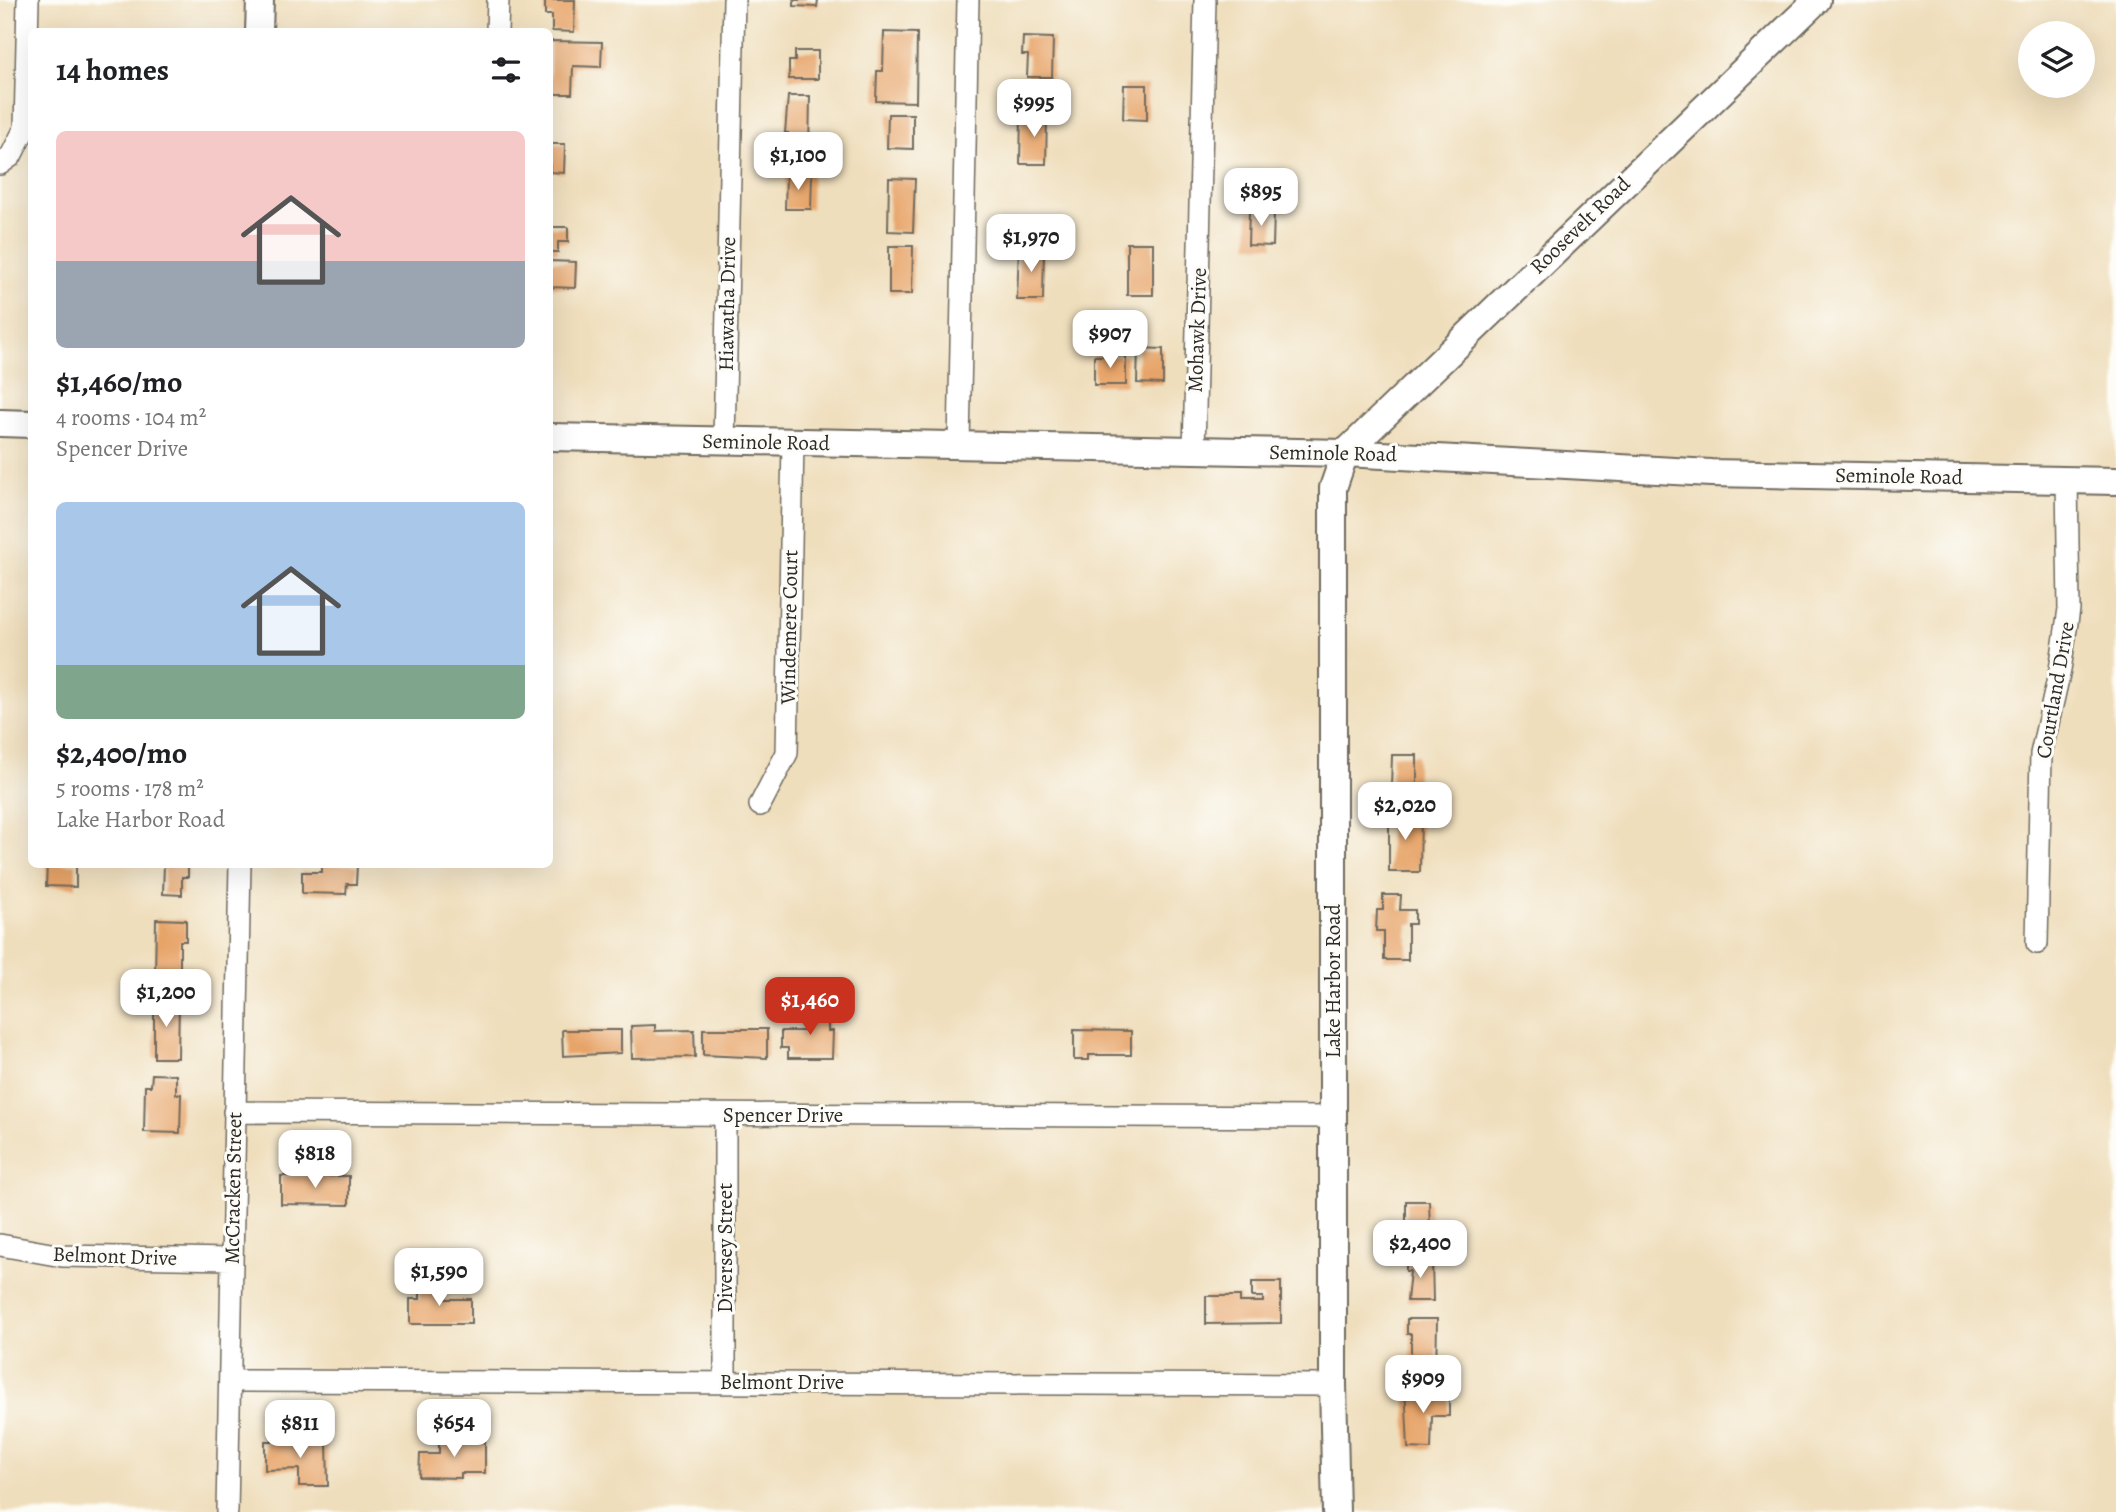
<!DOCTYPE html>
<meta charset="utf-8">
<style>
:root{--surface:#fff;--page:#f6f6f6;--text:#202124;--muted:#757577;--accent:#c8321e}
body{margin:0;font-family:Alegreya,serif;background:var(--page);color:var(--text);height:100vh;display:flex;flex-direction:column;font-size:26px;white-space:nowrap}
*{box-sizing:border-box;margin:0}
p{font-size:23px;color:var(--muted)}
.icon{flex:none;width:38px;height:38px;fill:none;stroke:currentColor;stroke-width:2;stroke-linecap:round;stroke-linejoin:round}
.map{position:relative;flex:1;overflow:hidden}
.panel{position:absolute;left:28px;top:28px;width:525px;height:840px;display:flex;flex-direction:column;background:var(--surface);border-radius:10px;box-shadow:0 7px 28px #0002}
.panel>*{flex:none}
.controls{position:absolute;left:2018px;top:21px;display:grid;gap:14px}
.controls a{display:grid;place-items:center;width:77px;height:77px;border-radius:50%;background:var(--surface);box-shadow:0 7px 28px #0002;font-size:35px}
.price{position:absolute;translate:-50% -60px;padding:0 16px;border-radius:14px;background:#fff;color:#222;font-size:23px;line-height:46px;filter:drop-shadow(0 2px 4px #0008)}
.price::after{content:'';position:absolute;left:50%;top:42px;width:21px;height:16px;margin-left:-10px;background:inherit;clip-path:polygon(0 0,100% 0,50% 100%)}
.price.on{background:var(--accent);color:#fff}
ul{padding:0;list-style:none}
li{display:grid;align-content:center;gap:14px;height:371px;padding:0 28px}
li span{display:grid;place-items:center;height:217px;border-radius:10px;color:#555}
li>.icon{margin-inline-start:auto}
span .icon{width:126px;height:126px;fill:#fffc;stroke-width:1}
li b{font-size:30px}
h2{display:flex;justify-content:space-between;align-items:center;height:84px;padding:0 28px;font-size:30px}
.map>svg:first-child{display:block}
</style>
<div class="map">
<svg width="2116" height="1512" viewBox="0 0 2116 1512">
<rect width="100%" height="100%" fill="#fdfcf7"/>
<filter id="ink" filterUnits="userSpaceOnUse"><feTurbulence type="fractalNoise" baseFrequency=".0143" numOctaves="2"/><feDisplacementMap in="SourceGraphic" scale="14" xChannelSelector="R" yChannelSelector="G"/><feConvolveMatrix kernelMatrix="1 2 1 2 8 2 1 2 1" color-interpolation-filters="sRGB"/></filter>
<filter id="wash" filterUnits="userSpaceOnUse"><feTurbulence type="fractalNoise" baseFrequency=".00686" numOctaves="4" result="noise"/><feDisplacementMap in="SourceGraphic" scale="28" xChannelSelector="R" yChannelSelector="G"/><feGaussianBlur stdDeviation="1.57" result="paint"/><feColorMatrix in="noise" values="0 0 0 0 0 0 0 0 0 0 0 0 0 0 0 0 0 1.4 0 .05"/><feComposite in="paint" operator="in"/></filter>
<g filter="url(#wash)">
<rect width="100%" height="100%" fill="#efdebc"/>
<g id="blocks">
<!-- building -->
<path fill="#e7a469" d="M 545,0 L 575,0 L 574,32 L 552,31 L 552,15 L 545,15 Z
M 794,0 L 818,0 L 817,7 L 794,6 Z
M 884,32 L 917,33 L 916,102 L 876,101 L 877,71 L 883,71 Z
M 1023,37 L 1053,38 L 1052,77 L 1027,77 L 1028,55 L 1022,55 Z
M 550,41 L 602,42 L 601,67 L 573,66 L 572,94 L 550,94 Z
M 795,51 L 818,51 L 818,79 L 789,79 L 789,61 L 795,61 Z
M 1124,85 L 1147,85 L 1147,120 L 1123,119 Z
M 788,96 L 810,96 L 809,152 L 788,151 L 788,133 L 785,133 Z
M 888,114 L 913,114 L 913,149 L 887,148 Z
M 1021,114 L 1047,114 L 1046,164 L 1020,164 Z
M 550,144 L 565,144 L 564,173 L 550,172 Z
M 786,174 L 812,174 L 811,209 L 785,209 Z
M 889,178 L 915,179 L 913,232 L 888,231 Z
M 1249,211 L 1274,211 L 1273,246 L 1248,245 Z
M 550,227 L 568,227 L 568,242 L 558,242 L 558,252 L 550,252 Z
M 1127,243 L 1153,243 L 1153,295 L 1127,295 Z
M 889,246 L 913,246 L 912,294 L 889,294 Z
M 1019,248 L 1044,248 L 1043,300 L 1017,300 Z
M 550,261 L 576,262 L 575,288 L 550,287 Z
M 1138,348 L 1163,349 L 1163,384 L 1137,383 Z
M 1094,356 L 1126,356 L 1126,385 L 1094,385 Z
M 1392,755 L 1417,755 L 1417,790 L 1391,789 Z
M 1389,813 L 1421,813 L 1420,872 L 1389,872 Z
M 47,864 L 76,864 L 76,887 L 46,886 Z
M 164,864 L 188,864 L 188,877 L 182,877 L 182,895 L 163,894 Z
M 322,864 L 357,865 L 356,884 L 347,884 L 346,894 L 302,893 L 302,872 L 322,872 Z
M 1383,895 L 1401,895 L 1400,910 L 1415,910 L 1415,924 L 1408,924 L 1408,960 L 1384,960 L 1384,931 L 1376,931 L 1377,910 L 1383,910 Z
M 156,919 L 186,920 L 186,941 L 180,941 L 180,978 L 155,978 Z
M 154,1000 L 179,1000 L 178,1058 L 154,1058 Z
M 805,1007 L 828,1008 L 828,1031 L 833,1031 L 832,1058 L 788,1058 L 788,1048 L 781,1048 L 781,1031 L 804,1031 Z
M 655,1025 L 655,1031 L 694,1030 L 695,1057 L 632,1058 L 631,1026 Z
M 703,1029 L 767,1029 L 767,1058 L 703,1055 Z
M 562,1030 L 621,1030 L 621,1053 L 563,1056 Z
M 1074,1030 L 1131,1031 L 1131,1055 L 1089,1055 L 1089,1060 L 1074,1060 Z
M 152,1074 L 176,1075 L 176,1094 L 181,1094 L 180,1133 L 144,1132 L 145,1086 L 151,1086 Z
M 281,1176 L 349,1176 L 349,1205 L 281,1204 Z
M 1406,1201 L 1429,1201 L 1430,1229 L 1419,1229 L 1419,1236 L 1406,1236 Z
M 1406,1260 L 1432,1260 L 1433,1301 L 1407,1301 L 1410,1271 L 1406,1271 Z
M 1252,1282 L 1281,1282 L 1281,1323 L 1206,1324 L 1206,1296 L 1240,1296 L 1240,1302 L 1263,1302 L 1263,1297 L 1252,1297 Z
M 420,1284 L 443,1284 L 443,1299 L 471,1299 L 471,1324 L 410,1324 L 410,1299 L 420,1299 Z
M 1407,1319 L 1437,1319 L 1436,1375 L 1411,1375 L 1411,1334 L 1407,1334 Z
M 1405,1386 L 1431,1386 L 1431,1398 L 1449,1398 L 1449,1416 L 1432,1416 L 1431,1449 L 1408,1448 Z
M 439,1440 L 485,1440 L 485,1473 L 461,1473 L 461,1478 L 419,1477 L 420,1454 L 439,1454 Z
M 265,1441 L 327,1441 L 328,1486 L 299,1486 L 299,1469 L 265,1470 Z"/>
</g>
</g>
<g filter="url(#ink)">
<use href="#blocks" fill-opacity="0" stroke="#706a5e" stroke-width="2"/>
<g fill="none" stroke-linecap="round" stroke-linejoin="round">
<defs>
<path id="minor" d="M 497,32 L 498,0
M 0,164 L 11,156 L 25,128 L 28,0
M 724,440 L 734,0
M 959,445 L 968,0
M 1194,451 L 1205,0
M 760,805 L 787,753 L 793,442
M 2037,943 L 2041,754 L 2060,670 L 2069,609 L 2067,479
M 234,1112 L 1333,1117
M 0,1245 L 62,1256 L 231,1259
M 231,1381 L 1333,1385
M 725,1382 L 725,1115
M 227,1512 L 240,864"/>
<path id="tertiary" d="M 259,32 L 260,0
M 0,423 L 32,424
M 550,437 L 1345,453 L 1711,473 L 2116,481
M 1336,1512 L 1333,1385 L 1333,488 L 1345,453 L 1817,0"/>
</defs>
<!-- minor casing -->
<use href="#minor" stroke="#706a5e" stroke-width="24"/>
<!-- tertiary casing -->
<use href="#tertiary" stroke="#706a5e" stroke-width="30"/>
<!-- minor -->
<use href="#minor" stroke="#fff" stroke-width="21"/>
<!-- tertiary -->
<use href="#tertiary" stroke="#fff" stroke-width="26"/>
</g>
</g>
<g text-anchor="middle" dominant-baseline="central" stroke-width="6" stroke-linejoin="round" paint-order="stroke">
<!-- street labels -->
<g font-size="21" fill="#2b2b2b" stroke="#fdfcf7">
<text transform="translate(1580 225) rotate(-44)">Roosevelt Road</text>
<text transform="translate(727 304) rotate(-89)">Hiawatha Drive</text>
<text transform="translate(1197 330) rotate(-88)">Mohawk Drive</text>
<text transform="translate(766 442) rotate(1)">Seminole Road</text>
<text transform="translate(1333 453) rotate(1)">Seminole Road</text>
<text transform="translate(1899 476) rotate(1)">Seminole Road</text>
<text transform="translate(789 627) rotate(-89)">Windemere Court</text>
<text transform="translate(2055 690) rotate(-80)">Courtland Drive</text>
<text transform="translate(1333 981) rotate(-90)">Lake Harbor Road</text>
<text x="783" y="1115">Spencer Drive</text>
<text transform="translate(233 1188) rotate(-89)">McCracken Street</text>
<text transform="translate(725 1248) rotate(-90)">Diversey Street</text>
<text transform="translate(115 1256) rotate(2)">Belmont Drive</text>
<text x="782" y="1382">Belmont Drive</text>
</g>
</g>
</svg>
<div class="controls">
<a><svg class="icon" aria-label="layers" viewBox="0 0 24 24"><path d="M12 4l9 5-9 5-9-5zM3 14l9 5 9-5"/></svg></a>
</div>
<b class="price" style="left:1034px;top:139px">$995</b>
<b class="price" style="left:798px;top:192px">$1,100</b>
<b class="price" style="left:1261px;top:228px">$895</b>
<b class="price" style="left:1031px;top:274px">$1,970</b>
<b class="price" style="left:1110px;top:370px">$907</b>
<b class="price" style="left:1405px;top:842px">$2,020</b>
<b class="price" style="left:166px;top:1029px">$1,200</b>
<b class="price on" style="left:810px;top:1037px">$1,460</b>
<b class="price" style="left:315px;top:1190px">$818</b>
<b class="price" style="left:1420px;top:1280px">$2,400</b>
<b class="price" style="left:439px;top:1308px">$1,590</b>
<b class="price" style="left:1423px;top:1415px">$909</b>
<b class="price" style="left:454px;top:1459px">$654</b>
<b class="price" style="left:300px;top:1460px">$811</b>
<section class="panel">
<h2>14 homes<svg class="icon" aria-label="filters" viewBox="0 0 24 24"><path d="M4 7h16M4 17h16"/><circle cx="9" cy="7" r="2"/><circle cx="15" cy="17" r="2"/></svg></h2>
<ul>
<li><span style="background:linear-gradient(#f6c9c9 60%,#9aa5b1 0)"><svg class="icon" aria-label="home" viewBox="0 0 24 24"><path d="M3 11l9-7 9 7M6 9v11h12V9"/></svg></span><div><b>$1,460/mo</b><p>4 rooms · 104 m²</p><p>Spencer Drive</p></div></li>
<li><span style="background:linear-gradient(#a9c7e8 75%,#7fa58c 0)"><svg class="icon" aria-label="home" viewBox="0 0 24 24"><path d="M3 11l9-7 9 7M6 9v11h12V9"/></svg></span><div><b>$2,400/mo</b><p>5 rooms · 178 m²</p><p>Lake Harbor Road</p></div></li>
</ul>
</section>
</div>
